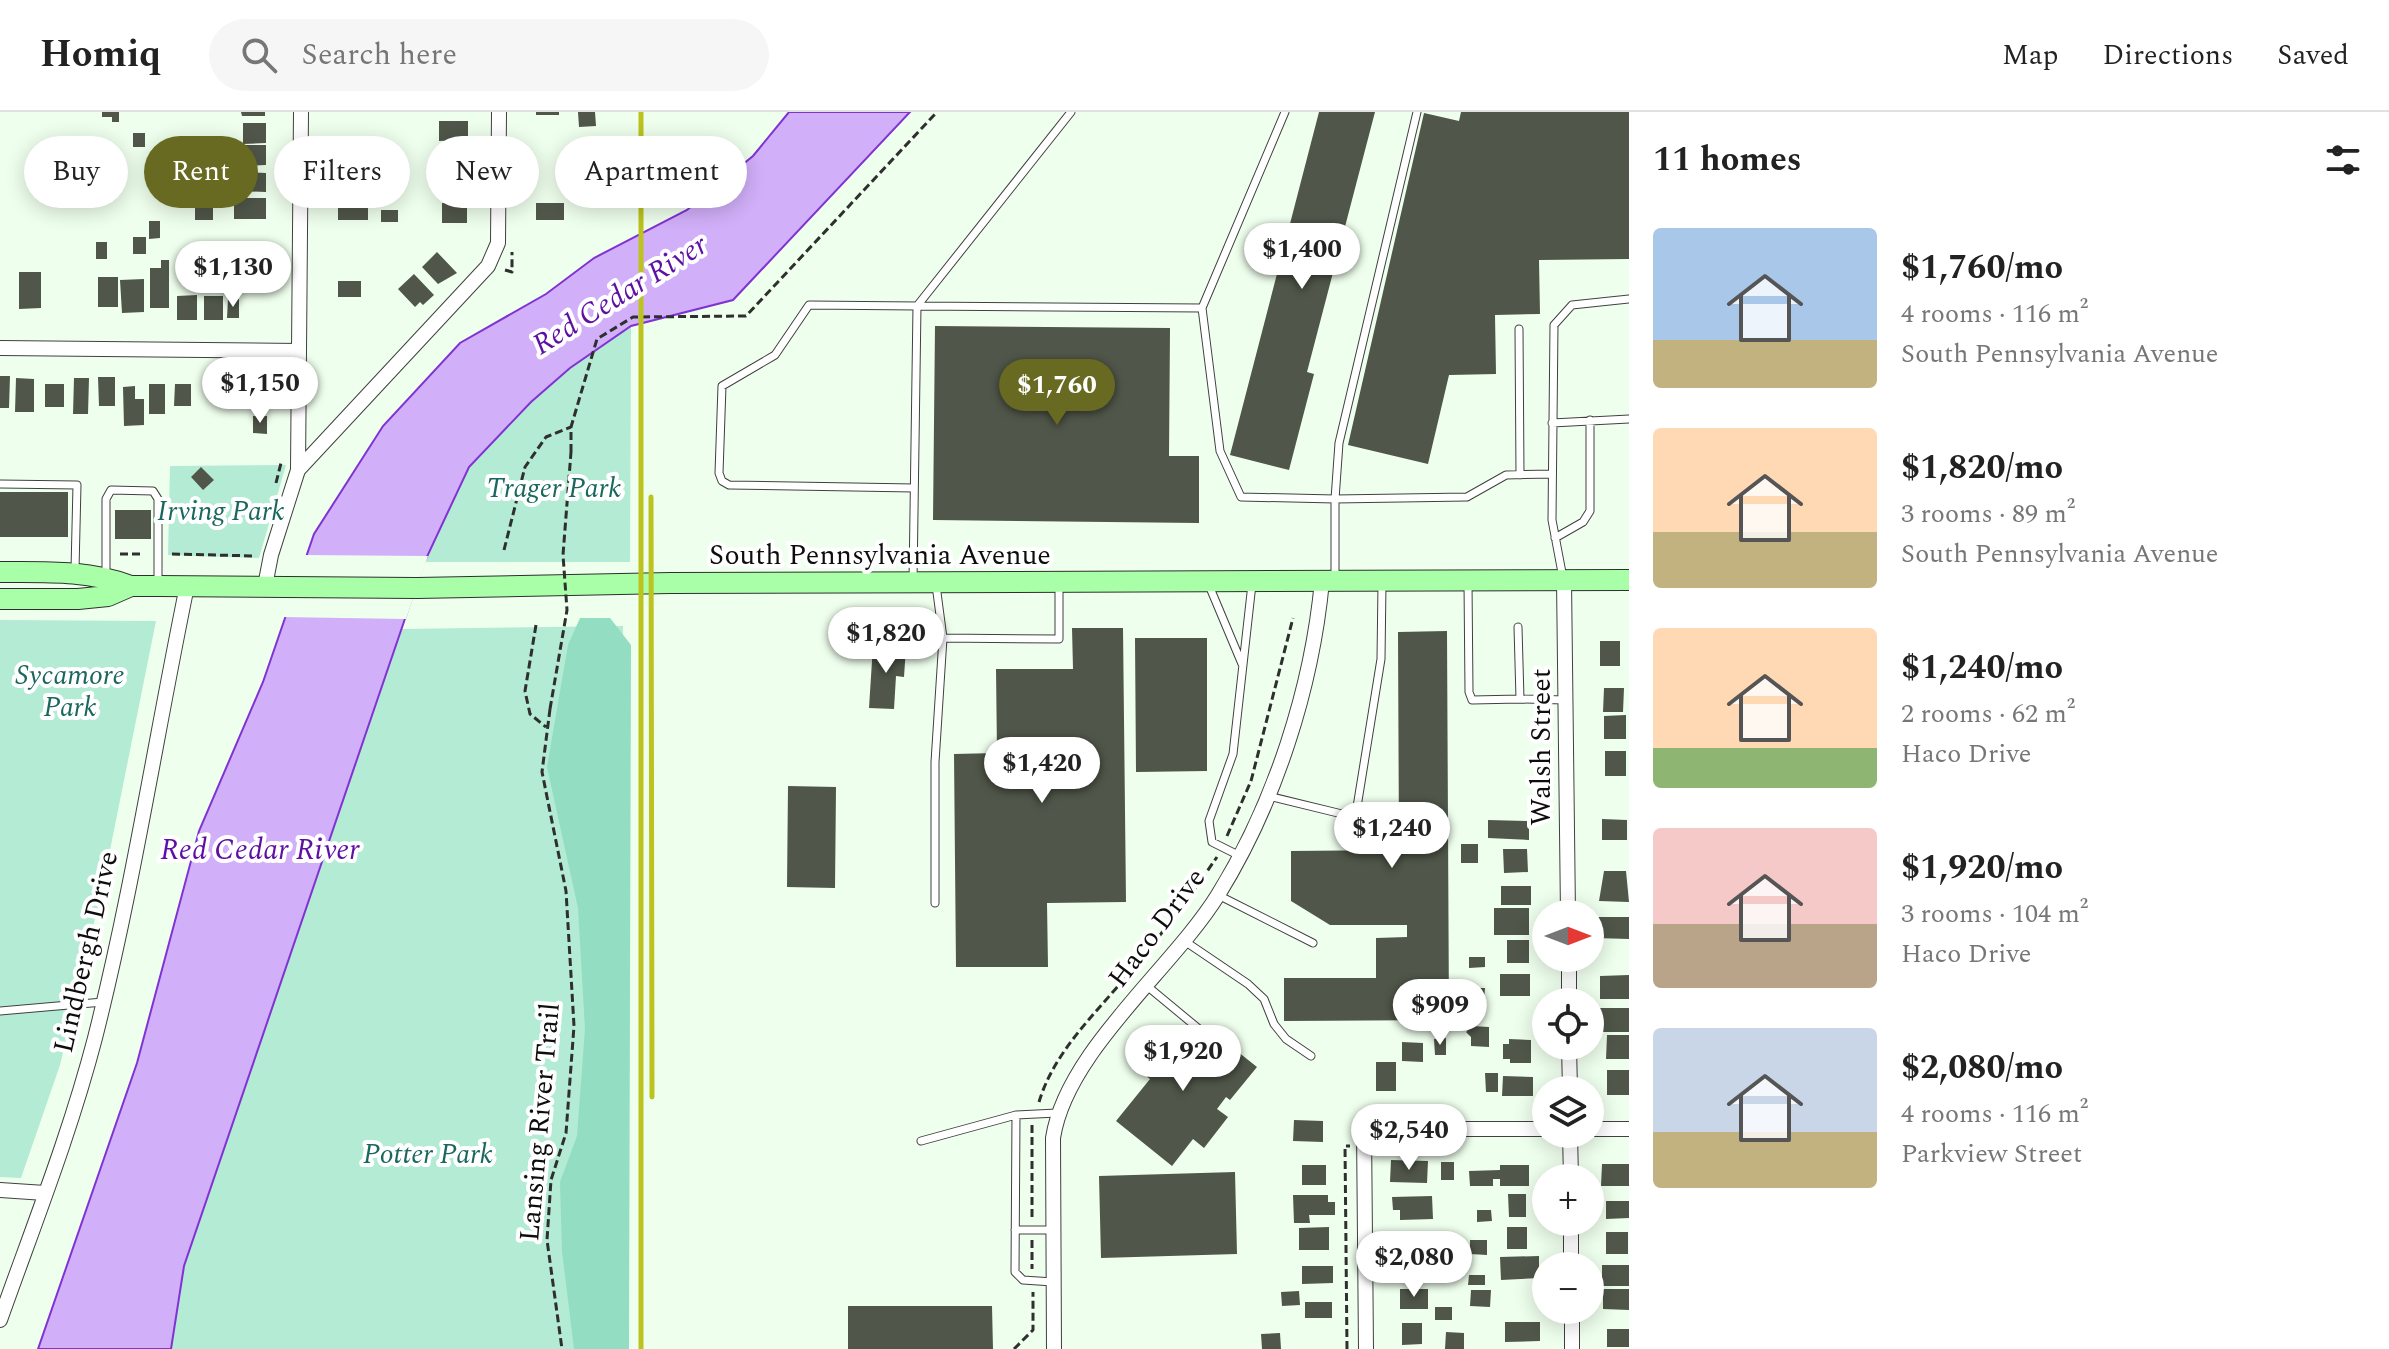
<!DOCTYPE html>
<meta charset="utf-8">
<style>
:root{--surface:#fff;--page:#f6f6f6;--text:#222;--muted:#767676;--line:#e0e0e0;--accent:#676a20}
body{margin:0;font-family:Spectral,serif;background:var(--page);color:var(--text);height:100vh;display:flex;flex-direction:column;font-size:30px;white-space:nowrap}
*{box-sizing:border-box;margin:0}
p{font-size:26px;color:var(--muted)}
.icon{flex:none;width:44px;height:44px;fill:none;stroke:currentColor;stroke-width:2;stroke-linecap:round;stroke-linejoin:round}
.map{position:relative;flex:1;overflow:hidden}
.details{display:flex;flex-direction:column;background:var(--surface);width:760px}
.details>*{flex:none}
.top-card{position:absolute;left:24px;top:24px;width:760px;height:72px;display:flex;gap:16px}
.needle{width:52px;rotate:90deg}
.buttons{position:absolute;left:1532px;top:788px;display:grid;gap:16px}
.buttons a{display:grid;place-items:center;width:72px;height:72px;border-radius:50%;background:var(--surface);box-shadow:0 4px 20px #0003;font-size:40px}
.price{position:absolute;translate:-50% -68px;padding:0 18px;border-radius:28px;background:#fff;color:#222;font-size:26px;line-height:52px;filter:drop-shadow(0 2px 4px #0008)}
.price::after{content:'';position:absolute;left:50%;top:48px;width:24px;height:18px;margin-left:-12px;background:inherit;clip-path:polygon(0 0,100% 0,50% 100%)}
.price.selected{background:var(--accent);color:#fff}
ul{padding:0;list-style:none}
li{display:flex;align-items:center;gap:24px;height:200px;padding:0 24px}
li span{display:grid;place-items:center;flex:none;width:224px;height:160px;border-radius:8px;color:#555}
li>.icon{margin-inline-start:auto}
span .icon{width:96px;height:96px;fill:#fffc;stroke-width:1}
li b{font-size:34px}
h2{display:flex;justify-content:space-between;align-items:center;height:96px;padding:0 24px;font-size:34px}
.pill{padding:0 28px;border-radius:36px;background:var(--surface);box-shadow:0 4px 20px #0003;font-size:28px;line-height:72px}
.pill.selected{background:var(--accent);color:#fff}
header{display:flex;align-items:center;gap:48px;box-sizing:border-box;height:112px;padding:0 40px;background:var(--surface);border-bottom:2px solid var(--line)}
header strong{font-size:38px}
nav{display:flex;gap:44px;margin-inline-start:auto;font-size:28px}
.search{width:560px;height:72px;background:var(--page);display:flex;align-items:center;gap:20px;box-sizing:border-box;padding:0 28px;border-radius:44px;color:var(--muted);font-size:30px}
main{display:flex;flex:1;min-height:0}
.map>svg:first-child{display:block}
</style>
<header>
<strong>Homiq</strong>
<div class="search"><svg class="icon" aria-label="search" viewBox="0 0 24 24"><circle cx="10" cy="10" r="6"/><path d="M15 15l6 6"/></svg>Search here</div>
<nav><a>Map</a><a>Directions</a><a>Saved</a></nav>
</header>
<main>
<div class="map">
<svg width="1629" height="1237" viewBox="0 0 1629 1237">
<rect width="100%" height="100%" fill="#efffed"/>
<!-- green -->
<path fill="#b4ebd4" d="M 631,214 L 630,450 L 424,450 L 469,355 L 531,290 L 570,256 Z
M 286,353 L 259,446 L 168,443 L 170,354 Z
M 0,508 L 156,509 L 103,773 L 60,953 L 21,1066 L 0,1065 Z
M 623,514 L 622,1237 L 171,1237 L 184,1154 L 401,517 Z"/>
<!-- forest -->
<path fill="#93ddc2" d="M 580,506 L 610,506 L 631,533 L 629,1237 L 574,1237 L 562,1139 L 560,1070 L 577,1024 L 585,917 L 578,796 L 547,655 L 568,533 Z"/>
<!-- water -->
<path fill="#d1aff9" stroke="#8132d3" stroke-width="2" d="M 789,0 L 910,0 L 733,188 L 631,214 L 570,256 L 531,290 L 469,355 L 424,451 L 184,1154 L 171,1237 L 38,1237 L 137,951 L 199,719 L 263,570 L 314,422 L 383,314 L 460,231 L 546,182 L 594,146 L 687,98 L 753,44 Z"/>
<!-- pier -->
<path fill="#efffed" d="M 302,443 L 428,444 L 406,507 L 281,505 Z"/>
<!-- building -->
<path fill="#505649" d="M 102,0 L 119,0 L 119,10 L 112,10 L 112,5 L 102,5 Z
M 241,0 L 265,0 L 265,4 L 242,4 Z
M 536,0 L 559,0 L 559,3 L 536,3 Z
M 578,0 L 595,0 L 596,14 L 579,15 Z
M 1319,0 L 1375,0 L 1307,260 L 1314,262 L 1289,358 L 1230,343 Z
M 1461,0 L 1629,0 L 1629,147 L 1539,148 L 1540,202 L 1495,203 L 1496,262 L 1449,263 L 1428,352 L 1348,333 L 1424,1 L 1459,9 Z
M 439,9 L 468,9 L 468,28 L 439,29 Z
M 243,11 L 266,11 L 266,31 L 243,32 Z
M 133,21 L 145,21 L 145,35 L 133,35 Z
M 235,33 L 266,33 L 266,53 L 235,54 Z
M 95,37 L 114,37 L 115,57 L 107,57 L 107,71 L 95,71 Z
M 439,38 L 471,38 L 471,59 L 439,59 Z
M 339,39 L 374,39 L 373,58 L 339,58 Z
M 206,48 L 223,49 L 223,61 L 206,60 Z
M 237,60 L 266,61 L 266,80 L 237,79 Z
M 382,61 L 396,61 L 396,71 L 382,72 Z
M 362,63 L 362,84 L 339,84 L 339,64 Z
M 234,86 L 266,86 L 266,107 L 234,107 Z
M 338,87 L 368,87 L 368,108 L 338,108 Z
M 442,91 L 467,92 L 467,111 L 442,111 Z
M 536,91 L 564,91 L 564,108 L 536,108 Z
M 213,93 L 213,108 L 195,108 L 195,94 Z
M 381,98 L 398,98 L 398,110 L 381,110 Z
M 149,109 L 160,109 L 160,126 L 149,127 Z
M 133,125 L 146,125 L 146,142 L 133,142 Z
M 96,130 L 107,130 L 107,147 L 96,147 Z
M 437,140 L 457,161 L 438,172 L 422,155 Z
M 161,148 L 169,148 L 169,196 L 150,196 L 150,156 L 161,156 Z
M 19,160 L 41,160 L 41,196 L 19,197 Z
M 414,162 L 434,183 L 423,193 L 420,190 L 415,195 L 398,177 Z
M 98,165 L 118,165 L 118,195 L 98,195 Z
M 144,167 L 144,200 L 122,201 L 120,168 Z
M 338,169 L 361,169 L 361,185 L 338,185 Z
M 197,183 L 197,208 L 177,208 L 177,184 Z
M 204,184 L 223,184 L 223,208 L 204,208 Z
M 228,187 L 239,187 L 239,206 L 227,206 Z
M 935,214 L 1170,216 L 1169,344 L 1199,344 L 1199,411 L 933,408 Z
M 0,264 L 10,264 L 9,296 L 0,296 Z
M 98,265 L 115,265 L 115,294 L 99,294 Z
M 16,266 L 34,267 L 34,300 L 15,300 Z
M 74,266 L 89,266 L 88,302 L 73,302 Z
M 45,272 L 64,272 L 64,295 L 45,295 Z
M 149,272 L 165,272 L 165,302 L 149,302 Z
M 175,272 L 191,272 L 191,294 L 174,294 Z
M 254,273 L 276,273 L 276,295 L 254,295 Z
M 135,274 L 135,287 L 144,287 L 144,313 L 124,314 L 123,275 Z
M 253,304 L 267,304 L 267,322 L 253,321 Z
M 201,355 L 214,368 L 203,378 L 191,365 Z
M 0,380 L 68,380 L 68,425 L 0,425 Z
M 115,398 L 151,398 L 151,427 L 115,427 Z
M 1072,516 L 1123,516 L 1126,790 L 1047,791 L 1048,855 L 956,855 L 954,642 L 997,641 L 996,557 L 1073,557 Z
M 1447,519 L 1449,908 L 1284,909 L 1284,866 L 1376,866 L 1376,826 L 1407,825 L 1407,813 L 1330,813 L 1291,789 L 1291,739 L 1399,738 L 1398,520 Z
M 1135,526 L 1207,526 L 1207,659 L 1136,660 Z
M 1600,529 L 1620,529 L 1620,554 L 1600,554 Z
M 873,533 L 906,535 L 904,565 L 896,564 L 894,597 L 869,596 Z
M 1604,576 L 1624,576 L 1623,600 L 1603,600 Z
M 1626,603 L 1626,627 L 1604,627 L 1604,604 Z
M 1605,639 L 1626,639 L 1626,664 L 1605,664 Z
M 788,674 L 836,675 L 835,776 L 787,775 Z
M 1602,707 L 1627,708 L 1627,728 L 1602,728 Z
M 1488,708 L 1529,709 L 1529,728 L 1488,726 Z
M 1461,732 L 1478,732 L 1478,751 L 1461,751 Z
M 1503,737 L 1527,737 L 1528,760 L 1504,761 Z
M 1604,759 L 1626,759 L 1629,790 L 1599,789 Z
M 1501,774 L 1531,774 L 1531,793 L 1501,793 Z
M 1494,796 L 1529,796 L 1529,823 L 1494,823 Z
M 1595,805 L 1629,805 L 1629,827 L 1595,826 Z
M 1507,828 L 1529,828 L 1529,851 L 1507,851 Z
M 1469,845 L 1485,845 L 1485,855 L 1469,856 Z
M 1500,862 L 1530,862 L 1530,884 L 1500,884 Z
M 1629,863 L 1629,887 L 1600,887 L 1600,864 Z
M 1469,876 L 1485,876 L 1484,888 L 1469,888 Z
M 1599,896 L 1629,896 L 1629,920 L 1600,920 Z
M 1472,914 L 1489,915 L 1489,935 L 1471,934 L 1471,925 L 1466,920 Z
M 1155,916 L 1179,935 L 1185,927 L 1204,942 L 1218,924 L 1257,955 L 1230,988 L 1226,985 L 1217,997 L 1228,1005 L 1204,1036 L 1193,1027 L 1172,1054 L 1116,1009 L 1150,967 L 1139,958 L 1143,954 L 1132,945 Z
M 1607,923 L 1629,923 L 1629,947 L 1606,947 Z
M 1446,926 L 1446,943 L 1435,943 L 1434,927 Z
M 1509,927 L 1531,928 L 1531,951 L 1510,951 L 1510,947 L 1503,947 L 1503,932 L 1509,932 Z
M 1402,930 L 1423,931 L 1423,950 L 1402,949 Z
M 1376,950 L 1396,950 L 1396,979 L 1376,979 Z
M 1607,958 L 1629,958 L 1629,983 L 1607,983 Z
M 1485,961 L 1498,961 L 1498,980 L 1486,980 Z
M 1503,964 L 1533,965 L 1533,984 L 1502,984 Z
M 1294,1008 L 1323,1009 L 1323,1030 L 1293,1029 Z
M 1391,1048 L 1428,1049 L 1427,1071 L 1390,1070 Z
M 1441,1050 L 1454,1050 L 1454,1068 L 1441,1068 Z
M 1602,1052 L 1629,1052 L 1629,1074 L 1601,1074 Z
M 1302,1053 L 1326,1053 L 1326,1073 L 1302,1073 Z
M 1500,1053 L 1529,1053 L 1529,1074 L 1500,1074 L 1500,1067 L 1493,1067 L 1493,1074 L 1470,1074 L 1469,1059 L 1500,1058 Z
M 1235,1060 L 1237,1142 L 1101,1146 L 1099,1064 Z
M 1508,1082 L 1526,1082 L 1526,1105 L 1509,1105 Z
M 1293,1083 L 1328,1083 L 1328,1090 L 1335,1090 L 1335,1103 L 1309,1103 L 1310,1111 L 1294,1111 Z
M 1432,1084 L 1433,1107 L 1400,1108 L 1400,1098 L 1393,1098 L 1392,1085 Z
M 1606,1089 L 1629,1089 L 1629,1106 L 1606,1107 Z
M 1477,1098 L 1491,1098 L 1492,1109 L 1477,1110 Z
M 1329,1115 L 1329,1138 L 1299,1138 L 1299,1116 Z
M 1507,1115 L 1527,1115 L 1527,1137 L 1507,1137 Z
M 1606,1120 L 1628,1120 L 1628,1142 L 1606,1142 Z
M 1470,1128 L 1487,1128 L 1487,1143 L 1470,1142 Z
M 1539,1144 L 1539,1166 L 1501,1168 L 1500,1145 Z
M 1401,1146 L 1440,1146 L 1440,1165 L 1401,1165 Z
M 1602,1153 L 1629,1153 L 1629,1174 L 1602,1174 Z
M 1302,1154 L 1333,1154 L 1333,1171 L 1302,1172 Z
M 1469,1163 L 1485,1163 L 1485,1173 L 1468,1173 Z
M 1400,1177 L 1428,1177 L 1428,1197 L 1400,1197 Z
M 1603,1177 L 1629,1177 L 1629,1198 L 1603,1197 Z
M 1471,1178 L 1491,1178 L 1490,1195 L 1470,1194 Z
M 1299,1179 L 1300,1193 L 1282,1194 L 1281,1180 Z
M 1305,1190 L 1332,1190 L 1332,1206 L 1305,1206 Z
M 848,1194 L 992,1194 L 993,1237 L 848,1237 Z
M 1435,1195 L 1452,1195 L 1452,1208 L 1435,1208 Z
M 1505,1210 L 1540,1210 L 1540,1229 L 1505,1230 Z
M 1402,1211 L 1422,1211 L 1422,1232 L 1402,1233 Z
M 1607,1217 L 1629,1217 L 1629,1235 L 1607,1235 Z
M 1446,1220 L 1464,1221 L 1464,1237 L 1445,1237 Z
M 1280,1221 L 1281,1237 L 1262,1237 L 1261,1222 Z"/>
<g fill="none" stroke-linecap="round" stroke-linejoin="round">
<defs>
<path id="lane" d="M 1202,196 L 1285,0
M 1519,217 L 1520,363
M 1552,311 L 1629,307
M 0,372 L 77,373 L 75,458
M 914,376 L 729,373 L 722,369 L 719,361 L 722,274 L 775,243 L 809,193 L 917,194 L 1071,0
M 1555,426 L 1583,410 L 1590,399 L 1590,308
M 106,463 L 106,387 L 111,378 L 153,379 L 158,387 L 158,470
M 1335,466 L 1335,387 L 1467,385 L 1506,363 L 1552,362
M 1563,466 L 1552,408 L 1554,213 L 1572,193 L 1629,187
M 913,469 L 917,194 L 1202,196 L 1220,339 L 1241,385 L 1335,387 L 1339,331 L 1417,0
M 1208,471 L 1242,552
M 1468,471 L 1469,580 L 1472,588 L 1520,587 L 1518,515
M 943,526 L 1059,527 L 1059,473
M 1520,587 L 1566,588
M 1268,684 L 1342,702 L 1357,695 L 1381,547 L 1382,472
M 1238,743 L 1212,730 L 1209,709 L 1233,642 L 1252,472
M 1218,783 L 1313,831
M 935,791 L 935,650 L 943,526 L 936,473
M 1183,828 L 1248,872 L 1264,887 L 1274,912 L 1286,927 L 1311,944
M 1147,874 L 1199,917
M 0,899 L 103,890
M 1016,1003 L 1015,1160 L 1023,1168 L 1053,1170
M 921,1029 L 1016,1003 L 1057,1001
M 1015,1118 L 1053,1118"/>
<path id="street" d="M 0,236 L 299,239
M 298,358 L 488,154 L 498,131 L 499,0
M 1564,468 L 1568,802
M 265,474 L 271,443 L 298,358 L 301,0
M 1569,846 L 1569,890
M 1569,934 L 1570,978
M 1590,1017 L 1629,1017
M 1570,1022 L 1571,1066
M 0,1078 L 45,1081
M 1571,1110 L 1571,1154
M 1572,1198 L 1572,1237
M 0,1208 C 33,1115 70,1022 95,926 C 133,776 156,624 187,474
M 1054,1237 L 1053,1026 C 1066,940 1172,857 1218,783 C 1275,691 1312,576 1322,469
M 1366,1237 L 1364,1017 L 1546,1017"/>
<path id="secondary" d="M 0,460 C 46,460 88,458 131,474
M 0,487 L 78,487 L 108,484 L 131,474 L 158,474 L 417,476 L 670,471 L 1629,468"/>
</defs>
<!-- lane casing -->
<use href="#lane" stroke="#404040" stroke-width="9"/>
<!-- street casing -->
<use href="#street" stroke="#404040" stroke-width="16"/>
<!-- secondary casing -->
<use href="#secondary" stroke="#2f2f2f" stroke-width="22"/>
<!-- path -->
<path stroke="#2f2f2f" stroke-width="3" stroke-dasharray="8 4" stroke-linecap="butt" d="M 505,158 L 512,160 L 512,140
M 571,340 L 571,315 L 597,227 L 633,205 L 746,204 L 937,0
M 276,371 L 281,351
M 504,438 L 525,355 L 546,325 L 571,315
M 120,442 L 144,442
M 172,442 L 256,444
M 536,513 L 525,579 L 530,602 L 546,615
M 550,597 L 542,660 L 566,779 L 574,914 L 566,1021 L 551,1068 L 547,1128 L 562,1237
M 1227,724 L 1251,669 L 1293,506
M 1039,990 C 1054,939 1098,899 1131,859 C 1162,822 1190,784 1217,745
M 1032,1105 L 1032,1012
M 1032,1128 L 1032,1157
M 1014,1237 L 1033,1218 L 1033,1180
M 1347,1237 L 1345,1034 L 1350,1034"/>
<!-- lane -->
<use href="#lane" stroke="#fff" stroke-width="7"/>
<!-- street -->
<use href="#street" stroke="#fff" stroke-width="14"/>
<!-- secondary -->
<use href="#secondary" stroke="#a9ffa8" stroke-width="20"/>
<!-- rail -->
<path stroke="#bcc31e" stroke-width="5" d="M 651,385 L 652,985
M 641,1237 L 641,0"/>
<!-- path-bridge -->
<path stroke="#2f2f2f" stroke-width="3" stroke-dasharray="8 4" stroke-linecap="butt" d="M 550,597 L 567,498 L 563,443 L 571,340"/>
</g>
<g text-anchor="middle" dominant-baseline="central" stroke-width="8" stroke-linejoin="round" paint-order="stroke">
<!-- park labels -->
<g font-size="28" font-style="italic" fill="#1a675e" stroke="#fff">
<text x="554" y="376">Trager Park</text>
<text x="221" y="399">Irving Park</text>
<text x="70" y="563">Sycamore<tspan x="70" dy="32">Park</tspan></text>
<text x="428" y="1042">Potter Park</text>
</g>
<!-- street labels -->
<g font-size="28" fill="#0d0d0d" stroke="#fff">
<text x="880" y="443">South Pennsylvania Avenue</text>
<text transform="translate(1541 635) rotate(-90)">Walsh Street</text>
<text transform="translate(1157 816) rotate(-53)">Haco Drive</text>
<text transform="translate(86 840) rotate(-77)">Lindbergh Drive</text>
<text transform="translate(540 1010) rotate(-85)">Lansing River Trail</text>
</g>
<!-- water labels -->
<g font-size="30" font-style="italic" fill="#5e10a4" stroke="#fff">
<text transform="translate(620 183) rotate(-32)">Red Cedar River</text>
<text x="260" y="738">Red Cedar River</text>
</g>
</g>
</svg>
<div class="buttons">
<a><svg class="needle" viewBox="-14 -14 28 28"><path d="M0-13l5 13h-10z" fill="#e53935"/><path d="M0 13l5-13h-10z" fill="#767676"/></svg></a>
<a><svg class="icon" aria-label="locate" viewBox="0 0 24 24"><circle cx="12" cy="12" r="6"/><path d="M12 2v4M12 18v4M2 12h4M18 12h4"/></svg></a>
<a><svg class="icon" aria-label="layers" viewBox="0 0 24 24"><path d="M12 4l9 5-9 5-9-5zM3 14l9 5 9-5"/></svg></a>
<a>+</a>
<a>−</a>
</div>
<b class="price" style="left:1302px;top:179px">$1,400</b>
<b class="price" style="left:233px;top:197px">$1,130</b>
<b class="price" style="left:260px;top:313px">$1,150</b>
<b class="price selected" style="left:1057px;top:315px">$1,760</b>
<b class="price" style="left:886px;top:563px">$1,820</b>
<b class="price" style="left:1042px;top:693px">$1,420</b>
<b class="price" style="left:1392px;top:758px">$1,240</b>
<b class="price" style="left:1440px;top:935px">$909</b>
<b class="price" style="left:1183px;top:981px">$1,920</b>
<b class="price" style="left:1409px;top:1060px">$2,540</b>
<b class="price" style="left:1414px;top:1187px">$2,080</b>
<div class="top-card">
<a class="pill">Buy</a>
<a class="pill selected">Rent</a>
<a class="pill">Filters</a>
<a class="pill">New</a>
<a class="pill">Apartment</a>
</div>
</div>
<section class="details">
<h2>11 homes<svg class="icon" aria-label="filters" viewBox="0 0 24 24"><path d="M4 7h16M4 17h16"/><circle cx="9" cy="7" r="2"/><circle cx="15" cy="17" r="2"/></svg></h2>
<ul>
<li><span style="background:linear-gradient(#a9c7e8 70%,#c2b280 0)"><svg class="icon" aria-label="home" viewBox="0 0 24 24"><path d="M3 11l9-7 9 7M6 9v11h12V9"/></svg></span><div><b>$1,760/mo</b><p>4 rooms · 116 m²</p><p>South Pennsylvania Avenue</p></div></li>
<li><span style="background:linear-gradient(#ffd9b3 65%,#c2b280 0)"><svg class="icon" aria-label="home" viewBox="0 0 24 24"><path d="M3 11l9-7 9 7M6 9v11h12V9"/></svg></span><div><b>$1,820/mo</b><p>3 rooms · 89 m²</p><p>South Pennsylvania Avenue</p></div></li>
<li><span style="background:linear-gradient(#ffd9b3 75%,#8fb573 0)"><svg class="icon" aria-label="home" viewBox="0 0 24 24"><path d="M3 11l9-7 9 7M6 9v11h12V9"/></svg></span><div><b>$1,240/mo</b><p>2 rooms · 62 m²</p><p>Haco Drive</p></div></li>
<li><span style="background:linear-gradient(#f6c9c9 60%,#b9a48a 0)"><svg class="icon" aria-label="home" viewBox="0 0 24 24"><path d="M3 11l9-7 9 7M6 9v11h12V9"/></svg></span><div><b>$1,920/mo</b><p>3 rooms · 104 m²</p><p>Haco Drive</p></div></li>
<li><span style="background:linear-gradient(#c9d6e8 65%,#c2b280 0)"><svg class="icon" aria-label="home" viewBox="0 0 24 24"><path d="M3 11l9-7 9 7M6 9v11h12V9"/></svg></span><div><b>$2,080/mo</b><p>4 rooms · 116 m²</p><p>Parkview Street</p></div></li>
</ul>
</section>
</main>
